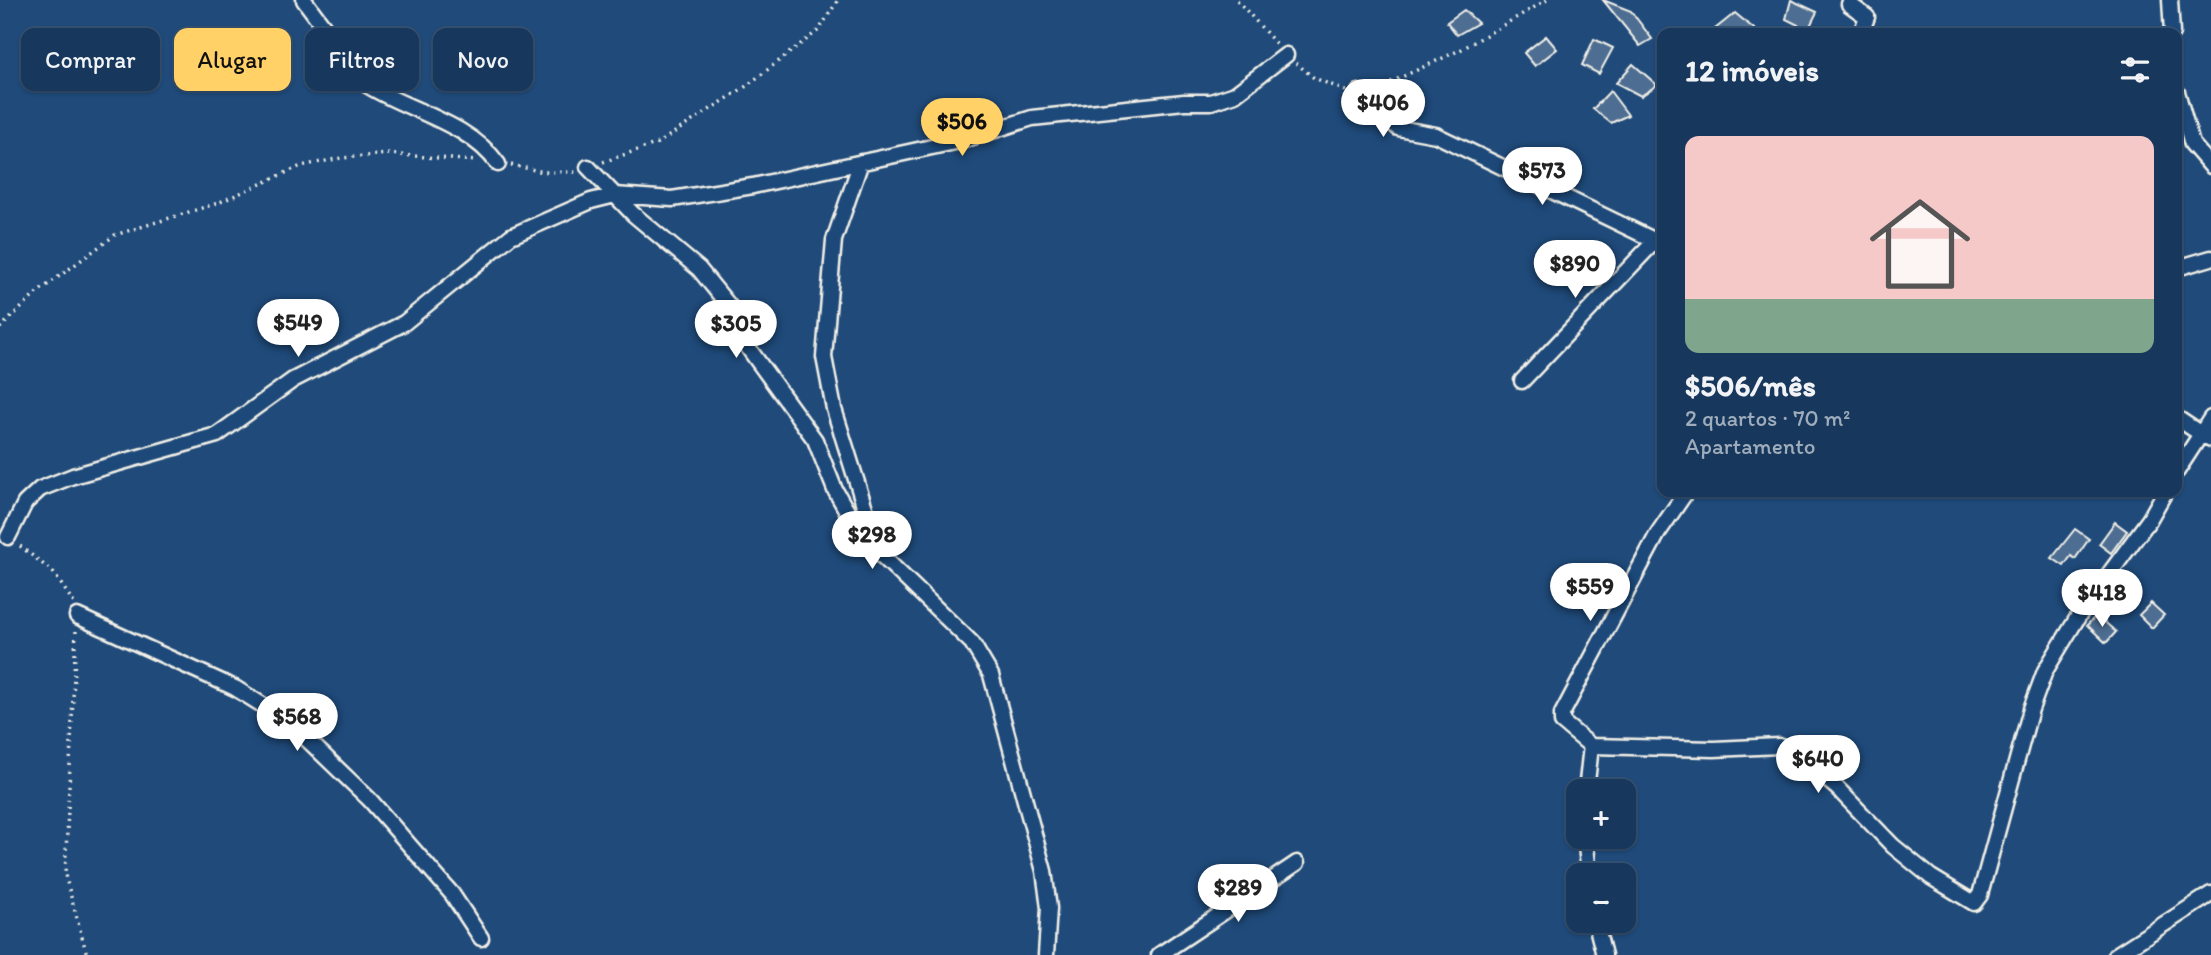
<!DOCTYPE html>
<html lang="pt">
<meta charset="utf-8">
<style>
:root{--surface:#17385c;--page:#244365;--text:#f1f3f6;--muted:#9eacbb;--line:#365272;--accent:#ffd166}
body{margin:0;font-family:Itim,sans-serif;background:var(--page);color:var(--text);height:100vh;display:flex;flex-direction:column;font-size:26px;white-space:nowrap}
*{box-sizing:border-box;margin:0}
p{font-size:23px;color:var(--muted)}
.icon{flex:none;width:38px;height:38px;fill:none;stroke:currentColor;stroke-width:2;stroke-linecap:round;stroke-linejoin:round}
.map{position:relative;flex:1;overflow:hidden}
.sheet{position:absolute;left:1657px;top:28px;width:525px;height:469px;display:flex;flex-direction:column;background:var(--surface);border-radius:14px;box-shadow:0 2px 5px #0004,0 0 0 2px var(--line)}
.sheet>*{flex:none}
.banner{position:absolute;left:21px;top:28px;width:665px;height:63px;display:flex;gap:14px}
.buttons{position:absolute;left:1566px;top:779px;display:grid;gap:14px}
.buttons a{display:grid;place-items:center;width:70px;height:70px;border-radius:14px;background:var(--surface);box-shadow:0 2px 5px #0004,0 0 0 2px var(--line);font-size:35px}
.price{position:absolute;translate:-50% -60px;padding:0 16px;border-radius:24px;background:#fff;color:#222;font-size:23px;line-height:46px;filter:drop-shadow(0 2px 4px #0008)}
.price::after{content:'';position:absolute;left:50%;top:42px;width:21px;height:16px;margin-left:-10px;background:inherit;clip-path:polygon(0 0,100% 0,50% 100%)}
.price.current{background:var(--accent);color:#111}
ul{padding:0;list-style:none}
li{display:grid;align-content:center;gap:14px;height:371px;padding:0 28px}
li+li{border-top:2px solid var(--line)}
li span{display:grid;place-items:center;height:217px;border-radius:14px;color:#555}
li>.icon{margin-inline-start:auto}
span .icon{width:126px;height:126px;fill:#fffc;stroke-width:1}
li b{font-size:30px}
h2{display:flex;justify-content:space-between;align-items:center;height:84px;padding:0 28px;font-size:30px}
.tag{padding:0 24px;border-radius:14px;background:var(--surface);box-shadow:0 2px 5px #0004,0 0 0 2px var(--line);font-size:24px;line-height:63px}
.tag.current{background:var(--accent);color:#111}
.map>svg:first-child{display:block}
</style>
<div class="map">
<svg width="2211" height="955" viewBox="0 0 2211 955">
<rect width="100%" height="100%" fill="#1f4a7a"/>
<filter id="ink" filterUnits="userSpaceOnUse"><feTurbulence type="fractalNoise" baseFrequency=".0143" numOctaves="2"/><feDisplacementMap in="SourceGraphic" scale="14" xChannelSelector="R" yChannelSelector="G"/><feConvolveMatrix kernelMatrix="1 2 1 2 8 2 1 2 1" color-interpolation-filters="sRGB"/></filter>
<g filter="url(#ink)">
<!-- building -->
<path fill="#4d6e92" stroke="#f4f1e8" stroke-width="2" d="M 1603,0 L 1631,11 L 1652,39 L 1640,46 Z
M 1791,0 L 1817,12 L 1808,30 L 1786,19 Z
M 1464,10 L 1478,23 L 1457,35 L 1447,22 Z
M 1735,13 L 1759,33 L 1710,33 Z
M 1546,36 L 1557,49 L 1535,66 L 1524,53 Z
M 1594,39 L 1613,48 L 1599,74 L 1582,65 Z
M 1633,64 L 1657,85 L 1641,96 L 1616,83 Z
M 1610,91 L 1628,115 L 1611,123 L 1593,109 Z
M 2115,522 L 2127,531 L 2111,553 L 2099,544 Z
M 2075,529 L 2089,539 L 2075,559 L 2071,556 L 2064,566 L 2052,558 Z
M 2151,603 L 2164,615 L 2152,628 L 2139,615 Z
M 2097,615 L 2116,632 L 2106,643 L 2087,625 Z"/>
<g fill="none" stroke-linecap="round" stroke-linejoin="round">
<defs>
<path id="street" d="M 304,0 L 367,85 C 408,111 468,122 498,164
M 2170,0 L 2172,33
M 1849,4 L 1867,17 L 1861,33
M 1359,92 L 1398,128 L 1436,135 L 1662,244
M 2177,92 L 2192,144 L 2211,166
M 861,162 L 834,240 L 824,357 L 834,409 L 879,553 L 972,643 L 991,675 L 1044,871 L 1049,908 L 1046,955
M 588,167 L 633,214 L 699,269 L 734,312 L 749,349 L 815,440 L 835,490 L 856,527 L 874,547
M 2177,268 L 2211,258
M 1522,381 L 1654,242
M 2177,418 L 2201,434 L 2177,471
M 2211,418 L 2201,434 L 2211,439
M 8,537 L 25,503 L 40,489 L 73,476 L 217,435 L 293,380 L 404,323 L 511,236 L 591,201 L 615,195 L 672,199 L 753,186 L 964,140 L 1032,118 L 1184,102 L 1211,102 L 1235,94 L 1286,55
M 77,616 L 235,688 L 288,721 L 370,800 L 452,894 L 481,938
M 1591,746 L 1562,722 L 1562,714 L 1658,533 L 1686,492
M 1586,791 L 1591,746 L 1714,749 L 1779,746 L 1799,756 L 1837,788 L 1893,846 L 1931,877 L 1974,903 L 1980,895 L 2031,709 L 2045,671 L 2081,612 L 2149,520 L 2165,492
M 1585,836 L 1589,875
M 1595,920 L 1604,955
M 1159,955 L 1297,863
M 2116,955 L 2211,894"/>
</defs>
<!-- street casing -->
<use href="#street" stroke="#f4f1e8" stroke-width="19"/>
<!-- path -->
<path stroke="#f4f1e8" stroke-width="3.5" stroke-dasharray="2 5" stroke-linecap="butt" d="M 1237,0 L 1277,45
M 1296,63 L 1314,78 L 1346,91
M 1378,88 L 1460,50 L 1547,0
M 603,162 L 658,143 L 745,87 L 819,30 L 838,0
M 511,165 L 544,172 L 576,172
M 0,328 L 38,292 L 115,235 L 218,203 L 301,166 L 341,158 L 389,154 L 476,161
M 20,546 L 53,572 L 74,603
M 76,631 L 65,875 L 87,955"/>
<!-- street -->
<use href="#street" stroke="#1f4a7a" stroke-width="14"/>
</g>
</g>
</svg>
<div class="buttons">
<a>+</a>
<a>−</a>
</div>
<b class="price" style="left:1383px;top:139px">$406</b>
<b class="price current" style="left:962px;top:158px">$506</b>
<b class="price" style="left:1542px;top:207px">$573</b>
<b class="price" style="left:1575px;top:300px">$890</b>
<b class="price" style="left:298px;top:359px">$549</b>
<b class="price" style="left:736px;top:360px">$305</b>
<b class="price" style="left:872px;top:571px">$298</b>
<b class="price" style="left:1590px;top:623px">$559</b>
<b class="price" style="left:2102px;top:629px">$418</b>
<b class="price" style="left:297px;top:753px">$568</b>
<b class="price" style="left:1818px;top:795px">$640</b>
<b class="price" style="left:1238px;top:924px">$289</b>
<div class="banner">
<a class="tag">Comprar</a>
<a class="tag current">Alugar</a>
<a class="tag">Filtros</a>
<a class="tag">Novo</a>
</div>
<section class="sheet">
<h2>12 imóveis<svg class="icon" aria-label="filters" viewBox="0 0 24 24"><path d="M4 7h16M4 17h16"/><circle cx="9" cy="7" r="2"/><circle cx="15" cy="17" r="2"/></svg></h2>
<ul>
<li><span style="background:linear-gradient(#f6c9c9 75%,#7fa58c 0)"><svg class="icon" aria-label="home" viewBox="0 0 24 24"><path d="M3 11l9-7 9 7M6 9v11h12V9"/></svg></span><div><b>$506/mês</b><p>2 quartos · 70 m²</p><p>Apartamento</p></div></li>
</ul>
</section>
</div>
